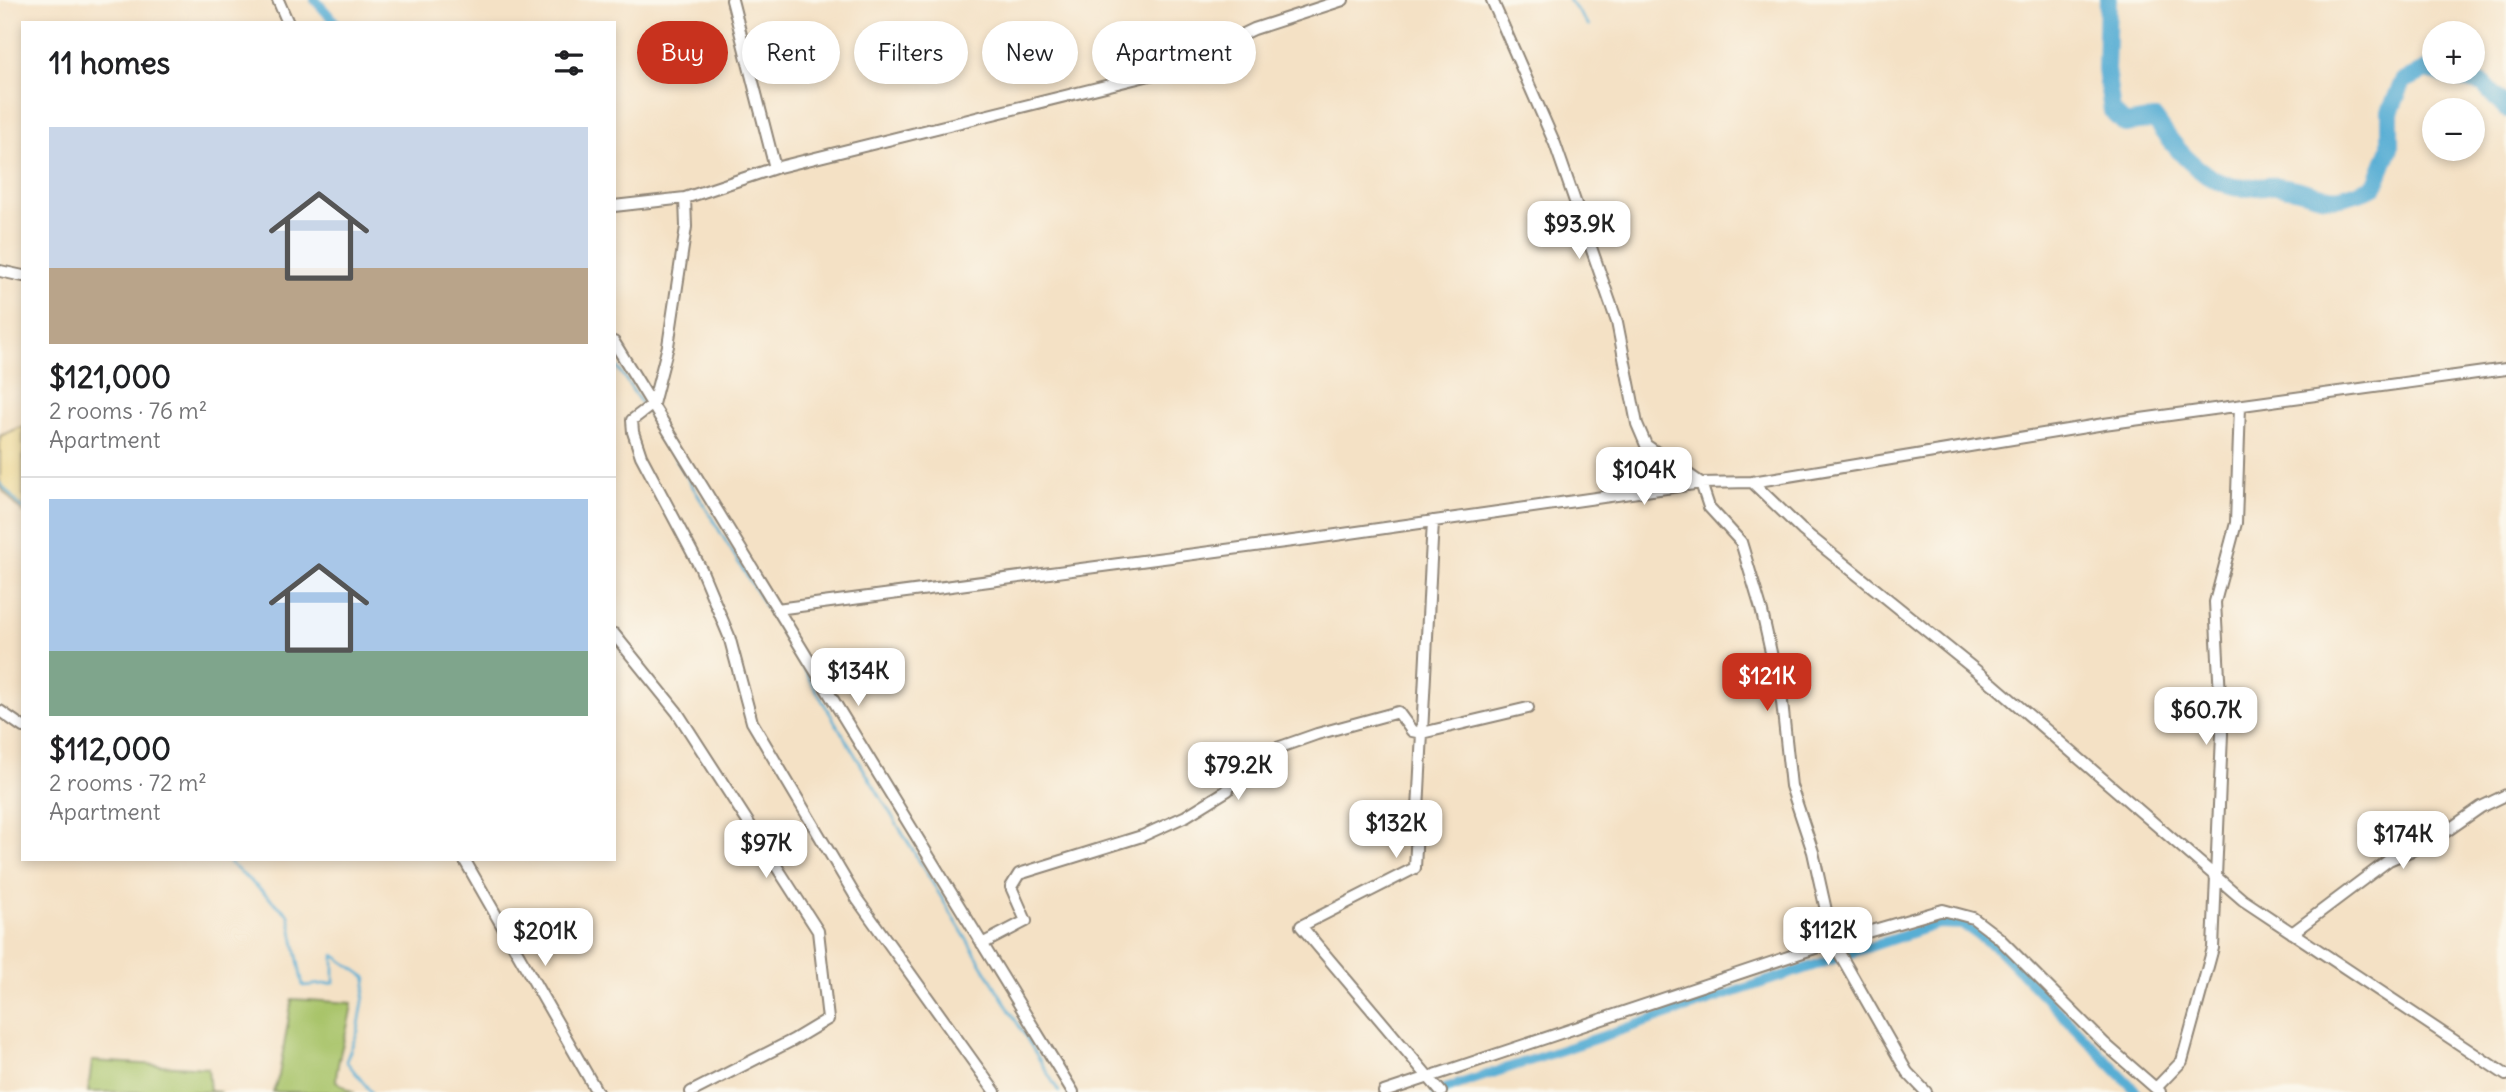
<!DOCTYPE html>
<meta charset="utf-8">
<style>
:root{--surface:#fff;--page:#f2f2f2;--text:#202124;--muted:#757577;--line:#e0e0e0;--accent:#c8321e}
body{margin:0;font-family:Delius,sans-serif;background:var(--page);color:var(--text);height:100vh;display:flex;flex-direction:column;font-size:26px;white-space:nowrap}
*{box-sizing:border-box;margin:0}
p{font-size:23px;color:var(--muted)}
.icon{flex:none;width:38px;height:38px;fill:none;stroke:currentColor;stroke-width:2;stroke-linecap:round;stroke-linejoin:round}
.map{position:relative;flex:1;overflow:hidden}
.panel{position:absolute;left:21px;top:21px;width:595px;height:840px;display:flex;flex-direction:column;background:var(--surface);border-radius:0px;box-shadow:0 4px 10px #0003}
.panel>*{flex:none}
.top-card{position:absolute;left:637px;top:21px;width:665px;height:63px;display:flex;gap:14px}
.controls{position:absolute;left:2422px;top:21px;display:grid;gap:14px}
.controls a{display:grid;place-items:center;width:63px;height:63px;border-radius:50%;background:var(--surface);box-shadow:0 4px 10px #0003;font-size:35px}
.price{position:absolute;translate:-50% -60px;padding:0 16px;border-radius:14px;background:#fff;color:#222;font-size:23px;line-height:46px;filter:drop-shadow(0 2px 4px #0008)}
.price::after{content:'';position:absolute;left:50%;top:42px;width:21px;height:16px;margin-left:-10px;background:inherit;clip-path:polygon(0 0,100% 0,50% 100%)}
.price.active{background:var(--accent);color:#fff}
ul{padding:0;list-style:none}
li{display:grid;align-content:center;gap:14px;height:371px;padding:0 28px}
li+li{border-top:2px solid var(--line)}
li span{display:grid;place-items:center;height:217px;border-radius:0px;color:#555}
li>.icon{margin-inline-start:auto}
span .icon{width:126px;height:126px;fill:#fffc;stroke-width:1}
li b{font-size:30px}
h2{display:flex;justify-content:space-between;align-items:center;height:84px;padding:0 28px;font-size:30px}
.chip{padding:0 24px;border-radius:32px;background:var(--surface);box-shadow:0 4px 10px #0003;font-size:24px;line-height:63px}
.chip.active{background:var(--accent);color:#fff}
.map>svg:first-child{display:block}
</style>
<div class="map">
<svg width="2506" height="1092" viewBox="0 0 2506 1092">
<rect width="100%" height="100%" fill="#fbf7ec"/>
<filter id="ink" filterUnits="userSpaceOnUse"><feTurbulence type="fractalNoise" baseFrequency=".0143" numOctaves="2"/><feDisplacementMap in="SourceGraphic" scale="14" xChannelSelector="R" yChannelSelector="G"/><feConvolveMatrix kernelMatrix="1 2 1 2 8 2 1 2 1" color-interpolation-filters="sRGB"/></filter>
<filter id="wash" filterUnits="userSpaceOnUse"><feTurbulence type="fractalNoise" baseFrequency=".00686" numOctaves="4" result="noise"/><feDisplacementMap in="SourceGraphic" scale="28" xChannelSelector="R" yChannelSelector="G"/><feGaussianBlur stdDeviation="1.57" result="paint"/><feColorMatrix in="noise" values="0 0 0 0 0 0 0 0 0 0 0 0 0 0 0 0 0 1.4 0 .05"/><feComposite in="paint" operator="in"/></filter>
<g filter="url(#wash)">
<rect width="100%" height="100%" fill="#f4e1c5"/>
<!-- green -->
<path fill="#a9c46a" stroke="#6a784a" stroke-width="2" d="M 292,999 L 352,1003 C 349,1031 337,1053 336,1081 L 353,1092 L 273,1092 L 279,1075 Z
M 92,1061 L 208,1068 L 210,1091 L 221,1092 L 88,1092 Z"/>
<!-- sand -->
<path fill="#eeda9e" stroke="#8c8264" stroke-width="2" d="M 23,426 L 23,513 L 0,487 L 0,436 Z"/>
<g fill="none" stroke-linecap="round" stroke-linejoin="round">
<!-- stream -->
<path stroke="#58aed4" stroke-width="2.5" d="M 1569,0 L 1589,26
M 614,362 L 643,406
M 647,411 L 1059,1092
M 0,483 L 23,509
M 225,859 L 289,915 L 303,986 L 334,983 L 334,955 L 367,978 L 358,1031 L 346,1061 L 371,1092"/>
<!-- canal -->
<path stroke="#58aed4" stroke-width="10" d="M 315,0 L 336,23
M 1436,1092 L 1938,924 L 1963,925 L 1999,950 L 2137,1092"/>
<!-- river -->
<path stroke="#58aed4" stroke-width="18" d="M 2108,0 L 2106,70 L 2112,111 L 2125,124 L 2155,119 C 2173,146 2197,176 2230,186 C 2244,191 2263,184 2278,186 C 2328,193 2322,208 2375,186 L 2390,148 L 2390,112 L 2403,81 L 2426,70 L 2483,84 L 2506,109"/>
</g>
</g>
<g filter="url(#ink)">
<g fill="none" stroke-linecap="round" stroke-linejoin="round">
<defs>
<path id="minor" d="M 278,0 L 288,23
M 732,0 L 775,168
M 1492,0 L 1555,144 L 1617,322 L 1637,424 L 1646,445 L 1701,483 L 1709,507 L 1741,542 L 1762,612 L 1782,702 L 1791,786 L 1813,852 L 1833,942 L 1907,1072 L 1926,1092
M 685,198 L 686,227 L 668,346 L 653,404 L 632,420 L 633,432 L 641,456 L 701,569 L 729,636 L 752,722 L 857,899 L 995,1092
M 614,206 L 685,198 L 775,168 L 1166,71 L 1254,29 L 1343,0
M 0,271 L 23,276
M 614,342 L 1073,1092
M 1752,482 L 1802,530 L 1994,685 L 2243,900 L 2506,1075
M 1433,521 L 1415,868 L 1301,926 L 1441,1092
M 777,609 L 1308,539 L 1701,483 L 1752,482 L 2104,424 L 2506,369
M 614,634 L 677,712 L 818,931 L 828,1019 L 793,1040 L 691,1092
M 0,711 L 23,727
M 464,859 L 597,1092
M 2292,933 L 2389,860 L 2431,842 L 2481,807 L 2506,795
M 982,944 L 1026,921 L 1011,887 L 1019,874 L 1142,836 L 1186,816 L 1228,790 L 1232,764 L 1317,734 L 1398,712 L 1412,731 L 1422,733 L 1528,708
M 2156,1088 L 2182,1061 L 2213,948 L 2222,734 L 2215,602 L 2236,523 L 2240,406
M 1384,1092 L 1833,942 L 1943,910 L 1973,918 L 1998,937 L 2105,1044 L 2160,1092"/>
</defs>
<!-- minor casing -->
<use href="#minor" stroke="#908678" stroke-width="14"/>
<!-- minor -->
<use href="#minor" stroke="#fff" stroke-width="10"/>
</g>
</g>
</svg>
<div class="controls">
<a>+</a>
<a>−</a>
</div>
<b class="price" style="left:1579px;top:261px">$93.9K</b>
<b class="price" style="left:1644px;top:507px">$104K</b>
<b class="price" style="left:858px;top:708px">$134K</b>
<b class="price active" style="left:1767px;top:713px">$121K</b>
<b class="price" style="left:2206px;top:747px">$60.7K</b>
<b class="price" style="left:1238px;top:802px">$79.2K</b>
<b class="price" style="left:1396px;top:860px">$132K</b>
<b class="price" style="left:2403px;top:871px">$174K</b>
<b class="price" style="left:766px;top:880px">$97K</b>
<b class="price" style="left:1828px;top:967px">$112K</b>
<b class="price" style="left:545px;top:968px">$201K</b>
<div class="top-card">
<a class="chip active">Buy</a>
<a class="chip">Rent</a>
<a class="chip">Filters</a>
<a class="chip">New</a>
<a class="chip">Apartment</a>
</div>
<section class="panel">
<h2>11 homes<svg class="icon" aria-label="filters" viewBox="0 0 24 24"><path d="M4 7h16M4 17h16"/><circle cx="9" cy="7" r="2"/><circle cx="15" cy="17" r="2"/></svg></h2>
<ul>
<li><span style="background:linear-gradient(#c9d6e8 65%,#b9a48a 0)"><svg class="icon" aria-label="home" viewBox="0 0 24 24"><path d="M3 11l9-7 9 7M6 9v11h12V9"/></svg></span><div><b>$121,000</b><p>2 rooms · 76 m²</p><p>Apartment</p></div></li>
<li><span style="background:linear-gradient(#a9c7e8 70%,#7fa58c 0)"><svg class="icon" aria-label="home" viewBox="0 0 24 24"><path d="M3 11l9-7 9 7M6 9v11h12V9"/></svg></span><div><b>$112,000</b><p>2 rooms · 72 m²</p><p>Apartment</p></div></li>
</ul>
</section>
</div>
